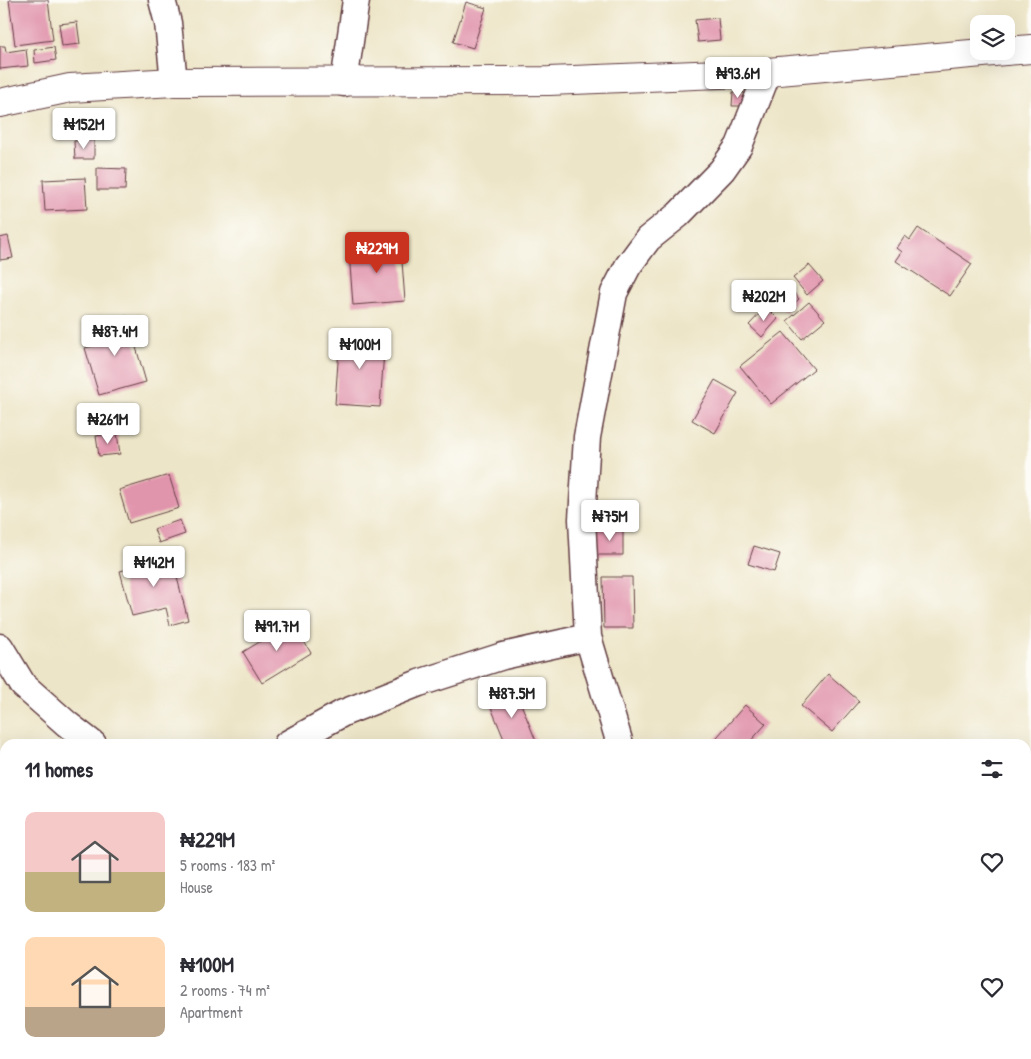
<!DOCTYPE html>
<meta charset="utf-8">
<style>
:root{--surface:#fff;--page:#f2f2f3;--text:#2b2b33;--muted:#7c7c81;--accent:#c8321e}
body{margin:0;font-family:"Patrick Hand",sans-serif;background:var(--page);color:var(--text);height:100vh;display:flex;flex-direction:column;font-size:19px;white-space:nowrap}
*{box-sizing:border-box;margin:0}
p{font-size:16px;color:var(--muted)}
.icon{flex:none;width:28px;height:28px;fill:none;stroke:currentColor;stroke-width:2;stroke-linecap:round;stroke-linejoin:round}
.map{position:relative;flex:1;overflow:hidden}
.panel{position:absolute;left:0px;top:739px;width:1031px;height:321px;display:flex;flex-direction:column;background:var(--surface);border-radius:15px 15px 0 0;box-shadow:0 5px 20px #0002}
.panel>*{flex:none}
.tools{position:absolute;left:970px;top:15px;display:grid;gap:10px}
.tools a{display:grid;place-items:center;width:45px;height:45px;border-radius:10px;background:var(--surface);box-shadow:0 5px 20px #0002;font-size:25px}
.price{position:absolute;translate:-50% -42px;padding:0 11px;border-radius:5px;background:#fff;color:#222;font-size:16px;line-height:32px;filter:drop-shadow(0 1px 2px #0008)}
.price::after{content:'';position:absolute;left:50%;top:30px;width:15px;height:11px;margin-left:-8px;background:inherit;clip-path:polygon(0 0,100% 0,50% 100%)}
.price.active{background:var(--accent);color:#fff}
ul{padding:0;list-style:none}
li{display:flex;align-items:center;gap:15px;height:125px;padding:0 25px}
li span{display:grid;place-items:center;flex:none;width:140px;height:100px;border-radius:10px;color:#555}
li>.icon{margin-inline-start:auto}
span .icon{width:60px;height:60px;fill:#fffc;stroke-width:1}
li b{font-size:21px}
h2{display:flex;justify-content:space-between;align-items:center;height:60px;padding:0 25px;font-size:21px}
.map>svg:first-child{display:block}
</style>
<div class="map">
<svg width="1031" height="1059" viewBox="0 0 1031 1059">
<rect width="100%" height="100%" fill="#fdfcf7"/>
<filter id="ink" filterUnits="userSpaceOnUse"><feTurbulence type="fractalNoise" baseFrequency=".02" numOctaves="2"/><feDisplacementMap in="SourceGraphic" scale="10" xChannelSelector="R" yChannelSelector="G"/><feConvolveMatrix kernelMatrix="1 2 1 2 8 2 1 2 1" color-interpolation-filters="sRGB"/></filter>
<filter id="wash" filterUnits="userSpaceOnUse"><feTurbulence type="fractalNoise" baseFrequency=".0096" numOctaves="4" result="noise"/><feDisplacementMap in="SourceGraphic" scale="20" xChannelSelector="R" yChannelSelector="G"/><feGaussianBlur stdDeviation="1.12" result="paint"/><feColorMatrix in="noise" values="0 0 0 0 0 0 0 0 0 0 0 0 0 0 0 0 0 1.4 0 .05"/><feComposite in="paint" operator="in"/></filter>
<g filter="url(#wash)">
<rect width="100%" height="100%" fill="#ede5c7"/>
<g id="blocks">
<!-- building -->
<path fill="#e195ad" d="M 9,0 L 48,0 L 53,40 L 15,45 Z
M 466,2 L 486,8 L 473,48 L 453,42 Z
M 718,18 L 720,40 L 698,42 L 695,20 Z
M 77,22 L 80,44 L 62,46 L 59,24 Z
M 0,46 L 5,46 L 6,52 L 26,49 L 28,66 L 0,69 Z
M 54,47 L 56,60 L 35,63 L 34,50 Z
M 733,92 L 745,93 L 744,106 L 732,106 Z
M 94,140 L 94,159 L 75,159 L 74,141 Z
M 97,168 L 126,169 L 125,190 L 97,190 Z
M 85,178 L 87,209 L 45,211 L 43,180 Z
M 918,228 L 972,264 L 950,296 L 896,261 L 902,252 L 897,248 L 905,236 L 910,240 Z
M 8,236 L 13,258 L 0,260 L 0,238 Z
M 392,239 L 393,249 L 401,248 L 405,301 L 353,305 L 349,252 L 363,251 L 362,242 Z
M 809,265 L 823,281 L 807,295 L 793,278 Z
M 786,283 L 799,299 L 785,312 L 771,296 Z
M 809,302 L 825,320 L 802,339 L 787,321 Z
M 766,307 L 778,319 L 762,337 L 749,325 Z
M 127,316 L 146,382 L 99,395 L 85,348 L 96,345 L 91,325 Z
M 783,332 L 814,369 L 771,404 L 740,366 Z
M 340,334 L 385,337 L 380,407 L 335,404 Z
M 715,380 L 738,393 L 715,433 L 692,420 Z
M 117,433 L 120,454 L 99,456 L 96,436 Z
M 169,475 L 179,508 L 129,523 L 119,490 Z
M 180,520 L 185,534 L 159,543 L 154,529 Z
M 596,528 L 623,528 L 623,555 L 596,555 Z
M 754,546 L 780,554 L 774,572 L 748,564 Z
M 157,552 L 159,562 L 172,558 L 188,620 L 170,625 L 166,608 L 132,616 L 120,571 L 137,567 L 134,558 Z
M 603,577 L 632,577 L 633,628 L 604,628 Z
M 292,622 L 311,653 L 262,683 L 243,652 Z
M 828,674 L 859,701 L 832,732 L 801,706 Z
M 515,689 L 536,741 L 530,744 L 506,744 L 488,700 Z
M 745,705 L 766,724 L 748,744 L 711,744 Z
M 0,855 L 5,861 L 5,901 L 0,895 Z
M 172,1055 L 196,1055 L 191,1059 L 176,1059 Z
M 906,1055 L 962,1055 L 958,1059 L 911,1059 Z"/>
</g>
</g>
<g filter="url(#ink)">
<use href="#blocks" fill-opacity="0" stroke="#623d42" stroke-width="1"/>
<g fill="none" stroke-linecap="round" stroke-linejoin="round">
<defs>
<path id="minor" d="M 162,0 L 168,23 L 174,82
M 344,83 L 356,0
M 0,647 L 23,685 L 67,724 L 93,744
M 287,744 L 343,713 L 419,683 L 503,656 L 588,637
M 620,744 L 588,637 L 582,519 L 587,437 L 614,293 L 628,266 L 648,239 L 678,215 L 722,170 L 739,146 L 768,72
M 24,1055 L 26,1059
M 373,1055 L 376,1059
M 805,1055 L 807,1059"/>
<path id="tertiary" d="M 1006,51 L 1031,49
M 0,103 L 70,88 L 174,82 L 549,81 L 768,72 L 1005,51"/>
</defs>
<!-- minor casing -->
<use href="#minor" stroke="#623d42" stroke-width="29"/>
<!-- tertiary casing -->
<use href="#tertiary" stroke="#623d42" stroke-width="30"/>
<!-- minor -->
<use href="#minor" stroke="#fff" stroke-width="26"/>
<!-- tertiary -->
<use href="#tertiary" stroke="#fff" stroke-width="28"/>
</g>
</g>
</svg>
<div class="tools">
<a><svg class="icon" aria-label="layers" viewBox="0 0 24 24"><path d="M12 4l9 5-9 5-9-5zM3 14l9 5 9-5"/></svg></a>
</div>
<b class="price" style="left:738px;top:99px">₦93.6M</b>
<b class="price" style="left:84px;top:150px">₦152M</b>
<b class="price active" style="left:377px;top:274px">₦229M</b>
<b class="price" style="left:764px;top:322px">₦202M</b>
<b class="price" style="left:115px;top:357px">₦87.4M</b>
<b class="price" style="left:360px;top:370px">₦100M</b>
<b class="price" style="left:108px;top:445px">₦261M</b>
<b class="price" style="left:610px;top:542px">₦75M</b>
<b class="price" style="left:154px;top:588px">₦142M</b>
<b class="price" style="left:277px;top:652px">₦91.7M</b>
<b class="price" style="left:512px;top:719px">₦87.5M</b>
<section class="panel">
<h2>11 homes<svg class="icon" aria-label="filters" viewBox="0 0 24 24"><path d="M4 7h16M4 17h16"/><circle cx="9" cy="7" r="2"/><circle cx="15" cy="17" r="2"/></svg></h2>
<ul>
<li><span style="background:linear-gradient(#f6c9c9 60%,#c2b280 0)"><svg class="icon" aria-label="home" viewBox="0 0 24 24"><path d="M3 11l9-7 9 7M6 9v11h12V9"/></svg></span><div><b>₦229M</b><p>5 rooms · 183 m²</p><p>House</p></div><svg class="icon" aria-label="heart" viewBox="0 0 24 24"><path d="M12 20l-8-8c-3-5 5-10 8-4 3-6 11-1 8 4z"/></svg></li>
<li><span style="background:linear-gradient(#ffd9b3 70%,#b9a48a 0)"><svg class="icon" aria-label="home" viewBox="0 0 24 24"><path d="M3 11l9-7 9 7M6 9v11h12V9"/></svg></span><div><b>₦100M</b><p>2 rooms · 74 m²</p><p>Apartment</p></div><svg class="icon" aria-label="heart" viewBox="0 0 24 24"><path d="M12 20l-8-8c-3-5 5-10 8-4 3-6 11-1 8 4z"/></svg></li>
</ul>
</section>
</div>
